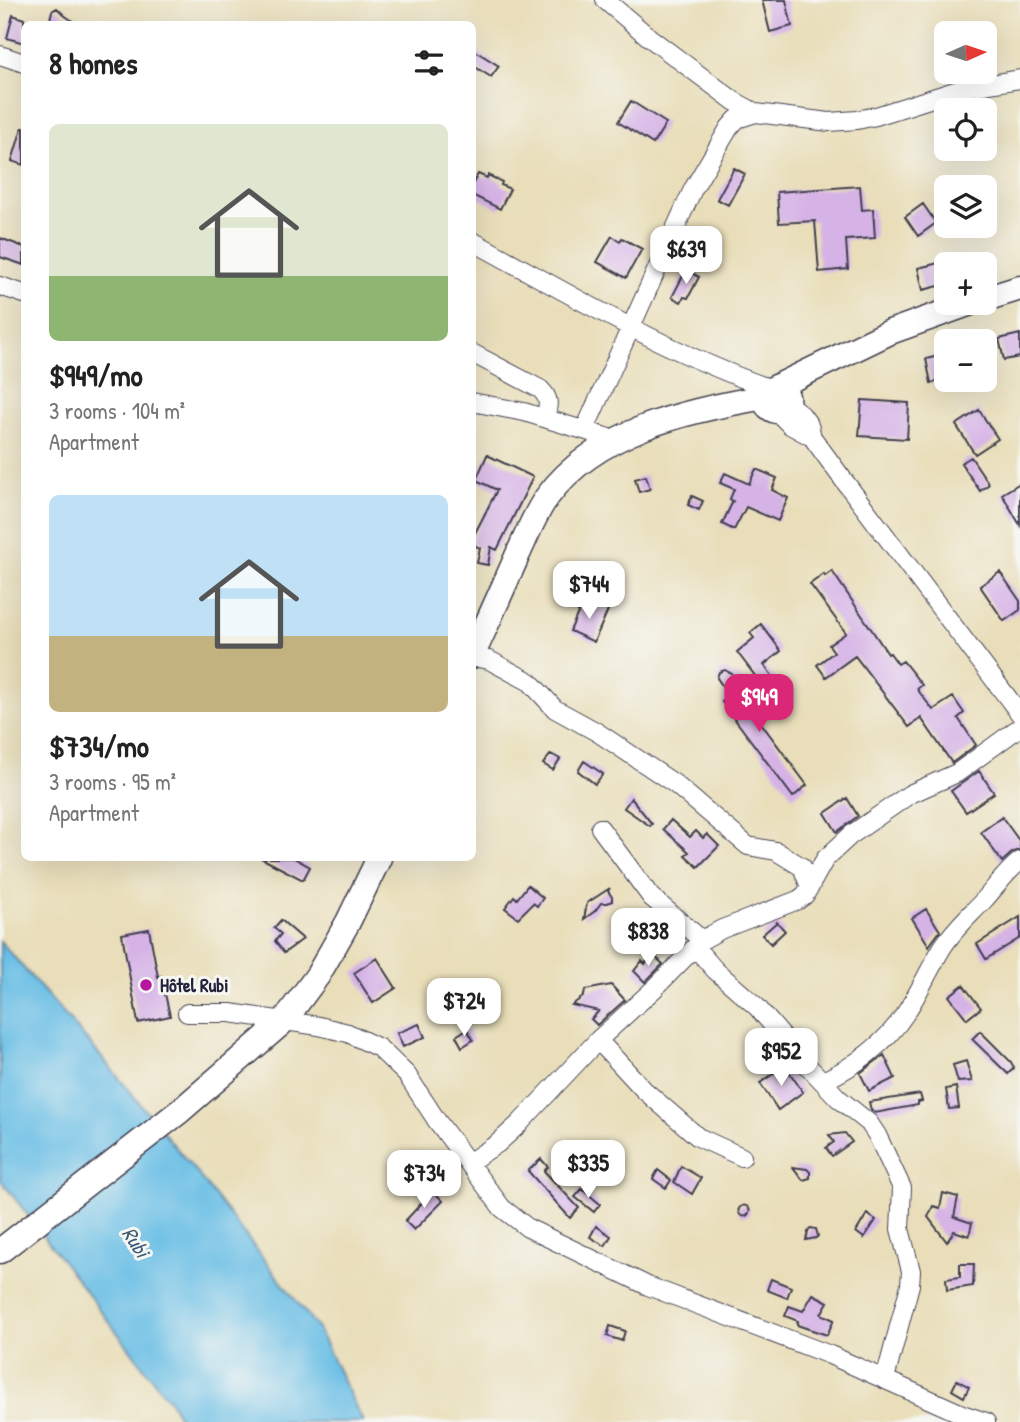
<!DOCTYPE html>
<meta charset="utf-8">
<style>
:root{--surface:#fff;--page:#f2f2f2;--text:#222;--muted:#767676;--accent:#db2777}
body{margin:0;font-family:"Patrick Hand",sans-serif;background:var(--page);color:var(--text);height:100vh;display:flex;flex-direction:column;font-size:26px;white-space:nowrap}
*{box-sizing:border-box;margin:0}
p{font-size:23px;color:var(--muted)}
.icon{flex:none;width:38px;height:38px;fill:none;stroke:currentColor;stroke-width:2;stroke-linecap:round;stroke-linejoin:round}
.map{position:relative;flex:1;overflow:hidden}
.side{position:absolute;left:21px;top:21px;width:455px;height:840px;display:flex;flex-direction:column;background:var(--surface);border-radius:10px;box-shadow:0 7px 28px #0002}
.side>*{flex:none}
.needle{width:46px;rotate:87deg}
.buttons{position:absolute;left:934px;top:21px;display:grid;gap:14px}
.buttons a{display:grid;place-items:center;width:63px;height:63px;border-radius:10px;background:var(--surface);box-shadow:0 7px 28px #0002;font-size:35px}
.price{position:absolute;translate:-50% -60px;padding:0 16px;border-radius:14px;background:#fff;color:#222;font-size:23px;line-height:46px;filter:drop-shadow(0 2px 4px #0008)}
.price::after{content:'';position:absolute;left:50%;top:42px;width:21px;height:16px;margin-left:-10px;background:inherit;clip-path:polygon(0 0,100% 0,50% 100%)}
.price.active{background:var(--accent);color:#fff}
ul{padding:0;list-style:none}
li{display:grid;align-content:center;gap:14px;height:371px;padding:0 28px}
li span{display:grid;place-items:center;height:217px;border-radius:10px;color:#555}
li>.icon{margin-inline-start:auto}
span .icon{width:126px;height:126px;fill:#fffc;stroke-width:1}
li b{font-size:30px}
h2{display:flex;justify-content:space-between;align-items:center;height:84px;padding:0 28px;font-size:30px}
.map>svg:first-child{display:block}
</style>
<div class="map">
<svg width="1020" height="1422" viewBox="0 0 1020 1422">
<rect width="100%" height="100%" fill="#f6f6f2"/>
<filter id="ink" filterUnits="userSpaceOnUse"><feTurbulence type="fractalNoise" baseFrequency=".0143" numOctaves="2"/><feDisplacementMap in="SourceGraphic" scale="14" xChannelSelector="R" yChannelSelector="G"/><feConvolveMatrix kernelMatrix="1 2 1 2 8 2 1 2 1" color-interpolation-filters="sRGB"/></filter>
<filter id="wash" filterUnits="userSpaceOnUse"><feTurbulence type="fractalNoise" baseFrequency=".00686" numOctaves="4" result="noise"/><feDisplacementMap in="SourceGraphic" scale="28" xChannelSelector="R" yChannelSelector="G"/><feGaussianBlur stdDeviation="1.57" result="paint"/><feColorMatrix in="noise" values="0 0 0 0 0 0 0 0 0 0 0 0 0 0 0 0 0 1.4 0 .05"/><feComposite in="paint" operator="in"/></filter>
<g filter="url(#wash)">
<rect width="100%" height="100%" fill="#e9deb9"/>
<!-- water -->
<path fill="#69bee5" stroke="#467090" stroke-width="2" d="M 0,941 L 104,1060 L 197,1173 L 318,1329 L 363,1422 L 182,1422 L 171,1403 L 0,1179 Z"/>
<g id="blocks">
<!-- building -->
<path fill="#d6b3e6" d="M 762,0 L 786,0 L 792,26 L 770,32 Z
M 57,8 L 64,15 L 77,24 L 49,24 L 52,11 Z
M 13,15 L 24,19 L 24,43 L 7,38 Z
M 472,49 L 499,66 L 491,77 L 472,65 Z
M 631,101 L 666,123 L 653,144 L 618,122 Z
M 22,128 L 24,128 L 24,165 L 12,161 Z
M 734,168 L 745,174 L 728,205 L 717,199 Z
M 478,174 L 487,178 L 488,175 L 502,182 L 501,185 L 510,189 L 500,209 L 472,195 L 472,185 Z
M 860,186 L 862,210 L 873,209 L 875,238 L 846,240 L 848,269 L 819,272 L 815,221 L 779,223 L 777,192 Z
M 923,204 L 936,223 L 918,236 L 905,217 Z
M 612,236 L 620,241 L 622,238 L 642,249 L 626,278 L 597,262 Z
M 0,238 L 24,247 L 24,265 L 0,257 Z
M 947,261 L 947,284 L 923,290 L 918,268 Z
M 686,270 L 699,277 L 688,298 L 684,297 L 681,302 L 672,297 Z
M 1020,334 L 1020,357 L 1004,360 L 999,339 Z
M 947,354 L 947,379 L 931,383 L 926,359 Z
M 862,400 L 909,403 L 907,439 L 859,436 Z
M 979,410 L 998,439 L 975,454 L 956,425 Z
M 487,455 L 533,477 L 497,550 L 491,547 L 488,565 L 477,563 L 480,548 L 472,544 L 472,539 L 497,490 L 476,480 Z
M 971,457 L 989,484 L 980,491 L 961,463 Z
M 756,469 L 777,478 L 772,490 L 788,498 L 778,521 L 746,507 L 734,530 L 722,524 L 733,501 L 730,499 L 734,489 L 720,483 L 725,473 L 749,484 Z
M 646,476 L 650,489 L 639,492 L 635,479 Z
M 1020,483 L 1020,525 L 1002,494 Z
M 692,496 L 703,501 L 699,510 L 688,505 Z
M 832,571 L 888,654 L 890,653 L 898,664 L 903,661 L 922,685 L 917,689 L 933,710 L 953,697 L 964,713 L 958,718 L 976,745 L 952,763 L 921,718 L 909,727 L 855,656 L 826,677 L 817,665 L 834,652 L 829,645 L 846,633 L 810,584 L 824,574 L 825,576 Z
M 1000,572 L 1020,601 L 1020,610 L 1004,621 L 980,586 Z
M 584,599 L 608,610 L 594,642 L 570,631 Z
M 761,624 L 781,651 L 764,665 L 780,686 L 769,694 L 737,652 L 754,638 L 750,633 Z
M 725,670 L 748,683 L 735,688 L 807,785 L 793,797 L 722,702 L 726,699 L 723,694 L 726,691 L 717,678 L 719,672 Z
M 551,754 L 560,759 L 553,770 L 543,764 Z
M 584,761 L 603,774 L 595,784 L 578,771 Z
M 979,771 L 994,793 L 966,812 L 951,791 Z
M 631,798 L 652,824 L 650,826 L 624,808 Z
M 847,798 L 858,816 L 837,832 L 825,813 Z
M 1002,817 L 1020,842 L 1020,850 L 1013,852 L 1002,862 L 981,832 Z
M 671,820 L 690,837 L 696,831 L 703,838 L 707,834 L 719,846 L 698,867 L 685,855 L 689,852 L 663,829 Z
M 261,858 L 294,858 L 310,867 L 303,880 Z
M 528,885 L 543,898 L 537,906 L 533,903 L 518,918 L 505,908 L 514,896 L 517,899 Z
M 610,888 L 608,891 L 612,897 L 612,901 L 607,903 L 601,903 L 595,911 L 584,919 L 587,903 Z
M 926,909 L 940,931 L 929,946 L 912,918 Z
M 635,911 L 648,926 L 636,937 L 623,922 Z
M 1020,917 L 1020,938 L 986,959 L 977,944 Z
M 281,920 L 303,939 L 284,953 L 275,941 L 281,934 L 274,928 Z
M 777,922 L 785,931 L 771,944 L 762,935 Z
M 149,929 L 158,977 L 161,976 L 170,1016 L 138,1023 L 122,934 Z
M 653,955 L 663,964 L 645,982 L 634,971 L 642,961 L 645,964 Z
M 377,958 L 396,988 L 373,1003 L 354,973 Z
M 611,985 L 625,1000 L 597,1025 L 591,1019 L 599,1011 L 572,1005 L 584,996 L 585,990 Z
M 963,985 L 981,1008 L 967,1019 L 949,996 Z
M 419,1024 L 425,1037 L 403,1047 L 397,1033 Z
M 467,1029 L 473,1040 L 462,1047 L 456,1036 Z
M 980,1031 L 1011,1062 L 1014,1068 L 1008,1074 L 972,1039 Z
M 884,1055 L 895,1078 L 869,1091 L 860,1073 Z
M 966,1061 L 972,1081 L 958,1082 L 953,1065 Z
M 785,1066 L 803,1092 L 778,1110 L 760,1083 Z
M 956,1087 L 959,1108 L 949,1109 L 946,1089 Z
M 920,1094 L 922,1101 L 918,1102 L 918,1105 L 875,1113 L 871,1110 L 869,1102 Z
M 845,1133 L 852,1142 L 832,1156 L 826,1148 L 834,1142 L 829,1135 Z
M 541,1159 L 548,1167 L 544,1171 L 579,1208 L 570,1218 L 528,1171 Z
M 681,1166 L 701,1178 L 692,1194 L 674,1182 Z
M 793,1167 L 807,1169 L 810,1172 L 810,1178 L 803,1180 Z
M 658,1170 L 671,1180 L 666,1188 L 653,1179 Z
M 582,1189 L 600,1204 L 594,1212 L 575,1197 Z
M 433,1191 L 443,1201 L 414,1230 L 405,1221 Z
M 943,1193 L 958,1197 L 954,1217 L 972,1223 L 969,1236 L 954,1231 L 947,1242 L 928,1217 L 933,1206 L 940,1208 Z
M738.5 1211a5.5 5.5 0 1 1 11 0a5.5 5.5 0 1 1-11 0Z
M 867,1214 L 876,1220 L 864,1238 L 856,1232 Z
M 596,1226 L 611,1236 L 605,1246 L 590,1237 Z
M 811,1228 L 816,1229 L 818,1236 L 816,1238 L 806,1240 L 808,1232 Z
M 960,1264 L 974,1264 L 973,1286 L 947,1290 L 946,1279 L 960,1277 Z
M 771,1279 L 791,1287 L 787,1298 L 767,1290 Z
M 813,1294 L 828,1302 L 821,1314 L 834,1320 L 827,1335 L 797,1325 L 798,1321 L 785,1316 L 789,1306 L 803,1311 Z
M 610,1326 L 625,1331 L 622,1341 L 607,1336 Z
M 957,1380 L 969,1387 L 964,1397 L 952,1390 Z"/>
</g>
</g>
<g filter="url(#ink)">
<use href="#blocks" fill-opacity="0" stroke="#403e4e" stroke-width="2"/>
<g fill="none" stroke-linecap="round" stroke-linejoin="round">
<defs>
<path id="minor" d="M 605,0 L 650,38 L 734,101 L 756,113 L 829,122 L 857,120 L 876,116 L 961,89 L 1020,79
M 0,55 L 24,63
M 472,241 C 570,294 667,353 772,389
M 0,286 L 24,294
M 472,353 L 540,389 C 550,398 549,405 545,417
M 472,402 L 524,412 L 616,440
M 787,403 L 801,414 L 809,425 L 812,437 L 839,474 L 1020,714
M 776,411 L 790,425 L 812,437
M 585,429 L 693,189 L 729,128 L 737,119 L 756,113
M 472,657 L 489,660 L 530,682 L 555,709 L 597,732 L 675,784 L 748,846 L 776,851 L 802,867 L 810,887
M 600,828 L 651,897 L 702,940
M 695,947 L 715,970 L 757,1007 L 805,1063 L 838,1098 L 869,1123 L 877,1135 L 902,1188 L 900,1229 L 911,1271 L 910,1285 L 885,1379
M 187,1013 L 230,1013 L 319,1026 L 348,1033 L 379,1048 L 407,1075 L 437,1121 L 502,1208 L 528,1228 L 648,1286 L 830,1355 L 962,1414 L 986,1422
M 598,1040 L 644,1090 L 698,1137 L 742,1157
M 823,1081 C 854,1067 886,1043 905,1014 C 919,993 929,970 942,948 C 953,930 969,916 984,900 C 996,887 1005,873 1020,861
M 468,1163 L 497,1144 L 519,1124 L 598,1040 L 655,988 L 702,940 L 722,929 L 798,900 L 805,895 L 825,859 L 851,835 L 910,794 L 957,773 L 1020,727"/>
<path id="highway" d="M 985,299 L 1020,288
M 777,388 C 787,391 790,398 785,408 L 776,411 C 764,408 761,396 772,389 L 890,332 L 971,303
M 472,656 C 488,622 503,588 518,554 C 527,535 535,513 547,497 C 596,430 689,410 765,397
M 0,1251 L 180,1111 L 284,1021 L 318,975 L 348,922 L 379,858"/>
</defs>
<!-- minor casing -->
<use href="#minor" stroke="#403e4e" stroke-width="20"/>
<!-- highway casing -->
<use href="#highway" stroke="#403e4e" stroke-width="27"/>
<!-- minor -->
<use href="#minor" stroke="#fff" stroke-width="18"/>
<!-- highway -->
<use href="#highway" stroke="#fff" stroke-width="24"/>
</g>
</g>
<!-- markers -->
<circle fill="#b5179e" stroke="#f6f6f2" stroke-width="2.5" cx="146" cy="985" r="7"/>
<g text-anchor="middle" dominant-baseline="central" stroke-width="6" stroke-linejoin="round" paint-order="stroke">
<!-- poi labels -->
<g font-size="19" font-weight="bold" fill="#22223b" stroke="#f6f6f2" text-anchor="start">
<text x="160" y="985">Hôtel Rubi</text>
</g>
<!-- water labels -->
<g font-size="21" font-style="italic" fill="#3b5976" stroke="#f6f6f2">
<text transform="translate(136 1242) rotate(57)">Rubi</text>
</g>
</g>
</svg>
<div class="buttons">
<a><svg class="needle" viewBox="-14 -14 28 28"><path d="M0-13l5 13h-10z" fill="#e53935"/><path d="M0 13l5-13h-10z" fill="#767676"/></svg></a>
<a><svg class="icon" aria-label="locate" viewBox="0 0 24 24"><circle cx="12" cy="12" r="6"/><path d="M12 2v4M12 18v4M2 12h4M18 12h4"/></svg></a>
<a><svg class="icon" aria-label="layers" viewBox="0 0 24 24"><path d="M12 4l9 5-9 5-9-5zM3 14l9 5 9-5"/></svg></a>
<a>+</a>
<a>−</a>
</div>
<b class="price" style="left:686px;top:286px">$639</b>
<b class="price" style="left:589px;top:621px">$744</b>
<b class="price active" style="left:759px;top:734px">$949</b>
<b class="price" style="left:648px;top:968px">$838</b>
<b class="price" style="left:464px;top:1038px">$724</b>
<b class="price" style="left:781px;top:1088px">$952</b>
<b class="price" style="left:588px;top:1200px">$335</b>
<b class="price" style="left:424px;top:1210px">$734</b>
<section class="side">
<h2>8 homes<svg class="icon" aria-label="filters" viewBox="0 0 24 24"><path d="M4 7h16M4 17h16"/><circle cx="9" cy="7" r="2"/><circle cx="15" cy="17" r="2"/></svg></h2>
<ul>
<li><span style="background:linear-gradient(#dfe7d0 70%,#8fb573 0)"><svg class="icon" aria-label="home" viewBox="0 0 24 24"><path d="M3 11l9-7 9 7M6 9v11h12V9"/></svg></span><div><b>$949/mo</b><p>3 rooms · 104 m²</p><p>Apartment</p></div></li>
<li><span style="background:linear-gradient(#bfe0f5 65%,#c2b280 0)"><svg class="icon" aria-label="home" viewBox="0 0 24 24"><path d="M3 11l9-7 9 7M6 9v11h12V9"/></svg></span><div><b>$734/mo</b><p>3 rooms · 95 m²</p><p>Apartment</p></div></li>
</ul>
</section>
</div>
